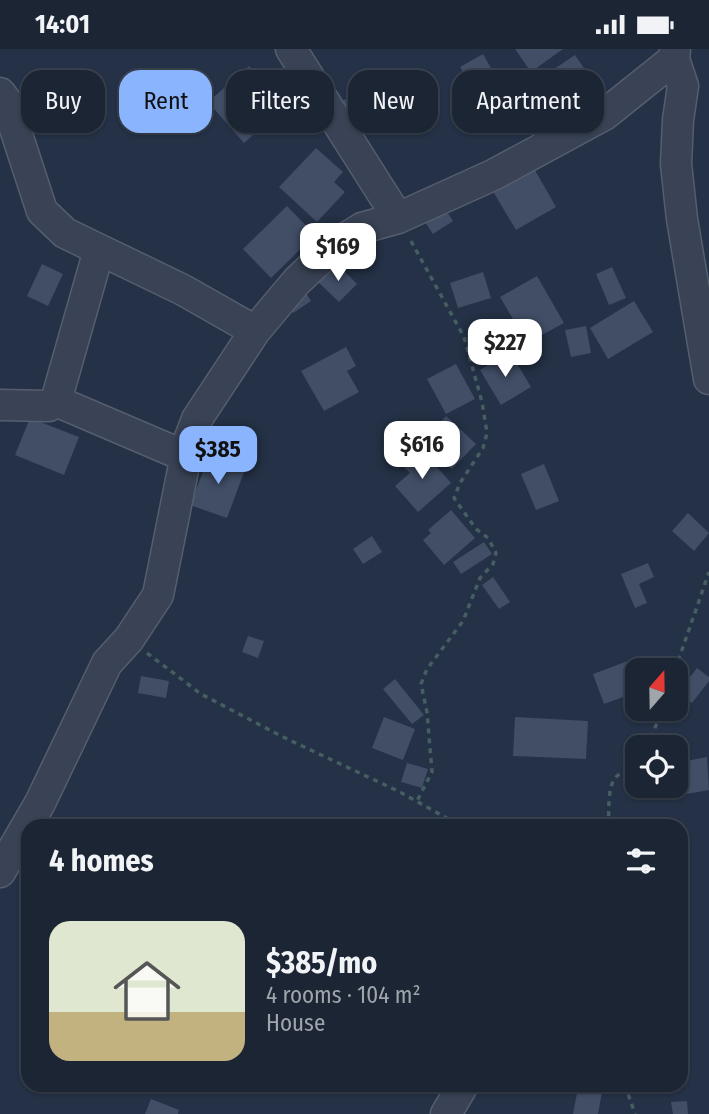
<!DOCTYPE html>
<meta charset="utf-8">
<style>
:root{--surface:#1b2534;--page:#283140;--text:#f1f3f6;--muted:#a0a5ac;--line:#39424f;--accent:#8bb4ff}
body{margin:0;font-family:"Fira Sans Condensed",sans-serif;background:var(--page);color:var(--text);height:100vh;display:flex;flex-direction:column;font-size:26px;white-space:nowrap}
*{box-sizing:border-box;margin:0}
p{font-size:23px;color:var(--muted)}
.icon{flex:none;width:38px;height:38px;fill:none;stroke:currentColor;stroke-width:2;stroke-linecap:round;stroke-linejoin:round}
.map{position:relative;flex:1;overflow:hidden}
.drawer{position:absolute;left:21px;top:770px;width:667px;height:273px;display:flex;flex-direction:column;background:var(--surface);border-radius:21px;box-shadow:0 2px 5px #0004,0 0 0 2px var(--line)}
.drawer>*{flex:none}
.banner{position:absolute;left:21px;top:21px;width:668px;height:63px;display:flex;gap:14px}
.needle{width:46px;rotate:20deg}
.controls{position:absolute;left:625px;top:609px;display:grid;gap:14px}
.controls a{display:grid;place-items:center;width:63px;height:63px;border-radius:14px;background:var(--surface);box-shadow:0 2px 5px #0004,0 0 0 2px var(--line);font-size:35px}
.price{position:absolute;translate:-50% -60px;padding:0 16px;border-radius:14px;background:#fff;color:#222;font-size:23px;line-height:46px;filter:drop-shadow(0 2px 4px #0008)}
.price::after{content:'';position:absolute;left:50%;top:42px;width:21px;height:16px;margin-left:-10px;background:inherit;clip-path:polygon(0 0,100% 0,50% 100%)}
.price.on{background:var(--accent);color:#111}
ul{padding:0;list-style:none}
li{display:flex;align-items:center;gap:21px;height:175px;padding:0 28px}
li+li{border-top:2px solid var(--line)}
li span{display:grid;place-items:center;flex:none;width:196px;height:140px;border-radius:21px;color:#555}
li>.icon{margin-inline-start:auto}
span .icon{width:84px;height:84px;fill:#fffc;stroke-width:1}
li b{font-size:30px}
h2{display:flex;justify-content:space-between;align-items:center;height:84px;padding:0 28px;font-size:30px}
.tag{padding:0 24px;border-radius:21px;background:var(--surface);box-shadow:0 2px 5px #0004,0 0 0 2px var(--line);font-size:24px;line-height:63px}
.tag.on{background:var(--accent);color:#111}
.status{display:flex;justify-content:space-between;align-items:center;height:49px;padding:0 35px;background:var(--surface);direction:ltr}
.status svg{height:19px;fill:currentColor}
.map>svg:first-child{display:block}
</style>
<div class="status"><b>14:01</b><svg viewBox="0 0 49 12"><path d="M0 12V9h3v3zM5 12V6h3v6zM10 12V3h3v9zM15 12V0h3v12zM26 1h20v11H26zM47 4h2v5h-2z"/></svg></div>
<div class="map">
<svg width="709" height="1065" viewBox="0 0 709 1065">
<rect width="100%" height="100%" fill="#243146"/>
<!-- building -->
<path fill="#414e66" d="M 515,0 L 563,0 L 531,23 Z
M 483,5 L 496,28 L 474,41 L 460,18 Z
M 575,6 L 598,40 L 558,66 L 536,32 Z
M 249,17 L 285,58 L 244,94 L 208,53 Z
M 382,27 L 402,57 L 361,84 L 341,53 Z
M 316,99 L 343,123 L 334,133 L 345,143 L 317,173 L 279,138 Z
M 532,116 L 556,158 L 516,181 L 491,139 Z
M 287,157 L 315,186 L 271,229 L 243,200 Z
M 445,160 L 453,172 L 433,185 L 425,173 Z
M 42,215 L 63,225 L 48,257 L 27,247 Z
M 337,215 L 357,235 L 339,253 L 318,233 Z
M 612,218 L 626,249 L 609,256 L 596,225 Z
M 483,223 L 491,249 L 458,259 L 450,234 Z
M 537,227 L 564,274 L 527,294 L 500,248 Z
M 306,244 L 311,252 L 293,264 L 288,256 Z
M 634,252 L 653,283 L 608,310 L 590,279 Z
M 586,277 L 591,304 L 571,308 L 565,281 Z
M 346,298 L 356,317 L 347,322 L 359,343 L 324,362 L 301,322 Z
M 510,303 L 531,338 L 501,356 L 480,321 Z
M 456,315 L 475,350 L 446,365 L 427,330 Z
M 446,367 L 476,395 L 452,420 L 422,392 Z
M 30,369 L 79,388 L 64,426 L 15,406 Z
M 422,401 L 451,434 L 418,463 L 395,437 L 410,424 L 403,417 Z
M 210,405 L 246,418 L 227,469 L 190,456 Z
M 544,415 L 559,452 L 536,461 L 521,425 Z
M 451,461 L 475,489 L 444,516 L 423,491 L 431,484 L 428,481 Z
M 688,464 L 709,484 L 694,502 L 672,482 Z
M 372,487 L 382,503 L 363,515 L 353,500 Z
M 484,493 L 492,505 L 461,525 L 453,513 Z
M 648,514 L 654,528 L 639,535 L 647,554 L 635,559 L 621,525 Z
M 493,528 L 510,553 L 499,560 L 482,536 Z
M 248,587 L 264,592 L 258,609 L 242,603 Z
M 636,609 L 641,621 L 637,621 L 637,643 L 604,655 L 593,625 Z
M 697,619 L 709,628 L 709,632 L 692,654 L 678,643 Z
M 141,627 L 169,632 L 166,649 L 138,644 Z
M 395,630 L 424,666 L 412,675 L 383,640 Z
M 384,668 L 415,680 L 403,711 L 372,699 Z
M 515,668 L 588,672 L 586,710 L 513,707 Z
M 707,708 L 709,741 L 681,746 L 676,714 Z
M 407,714 L 428,720 L 422,739 L 401,733 Z
M 647,737 L 674,737 L 676,742 L 649,748 Z
M 578,1039 L 602,1043 L 598,1065 L 573,1065 Z
M 151,1050 L 179,1061 L 178,1065 L 145,1065 Z
M 687,1052 L 688,1065 L 673,1065 L 671,1053 Z"/>
<g fill="none" stroke-linecap="round" stroke-linejoin="round">
<defs>
<path id="minor" d="M 291,0 L 398,169
M 675,0 L 674,10 L 683,37 L 678,71 L 676,115 L 682,170 L 709,330
M 0,44 L 6,52 L 42,162 L 65,184 L 183,241 L 255,282
M 56,352 L 187,408
M 0,356 L 49,357 L 56,352 L 99,201
M 0,823 L 40,754 L 107,614 L 129,590 L 158,546 L 189,391 L 197,370 L 255,282 L 297,232 L 336,195 L 362,179 L 398,169 L 493,126 L 604,66 L 674,10
M 446,1065 L 463,1036"/>
</defs>
<!-- minor casing -->
<use href="#minor" stroke="#555e6f" stroke-width="33"/>
<!-- path -->
<path stroke="#455e62" stroke-width="3.5" stroke-dasharray="5 5" stroke-linecap="butt" d="M 411,192 L 464,288 L 482,353 L 487,384 L 483,399 L 460,434 L 454,449 L 476,480 L 488,489 L 496,504 L 493,515 L 480,529 L 463,572 L 427,620 L 421,635 L 427,663 L 432,723 L 417,752
M 147,604 L 201,645 L 283,688 L 398,742 L 461,777
M 675,621 L 709,523
M 648,698 L 662,660
M 608,777 C 610,764 606,737 617,727 C 622,723 631,720 637,716
M 625,1036 L 635,1065"/>
<!-- minor -->
<use href="#minor" stroke="#394355" stroke-width="30"/>
</g>
</svg>
<div class="controls">
<a><svg class="needle" viewBox="-14 -14 28 28"><path d="M0-13l5 13h-10z" fill="#e53935"/><path d="M0 13l5-13h-10z" fill="#a0a5ac"/></svg></a>
<a><svg class="icon" aria-label="locate" viewBox="0 0 24 24"><circle cx="12" cy="12" r="6"/><path d="M12 2v4M12 18v4M2 12h4M18 12h4"/></svg></a>
</div>
<b class="price" style="left:338px;top:234px">$169</b>
<b class="price" style="left:505px;top:330px">$227</b>
<b class="price" style="left:422px;top:432px">$616</b>
<b class="price on" style="left:218px;top:437px">$385</b>
<div class="banner">
<a class="tag">Buy</a>
<a class="tag on">Rent</a>
<a class="tag">Filters</a>
<a class="tag">New</a>
<a class="tag">Apartment</a>
</div>
<section class="drawer">
<h2>4 homes<svg class="icon" aria-label="filters" viewBox="0 0 24 24"><path d="M4 7h16M4 17h16"/><circle cx="9" cy="7" r="2"/><circle cx="15" cy="17" r="2"/></svg></h2>
<ul>
<li><span style="background:linear-gradient(#dfe7d0 65%,#c2b280 0)"><svg class="icon" aria-label="home" viewBox="0 0 24 24"><path d="M3 11l9-7 9 7M6 9v11h12V9"/></svg></span><div><b>$385/mo</b><p>4 rooms · 104 m²</p><p>House</p></div></li>
</ul>
</section>
</div>
